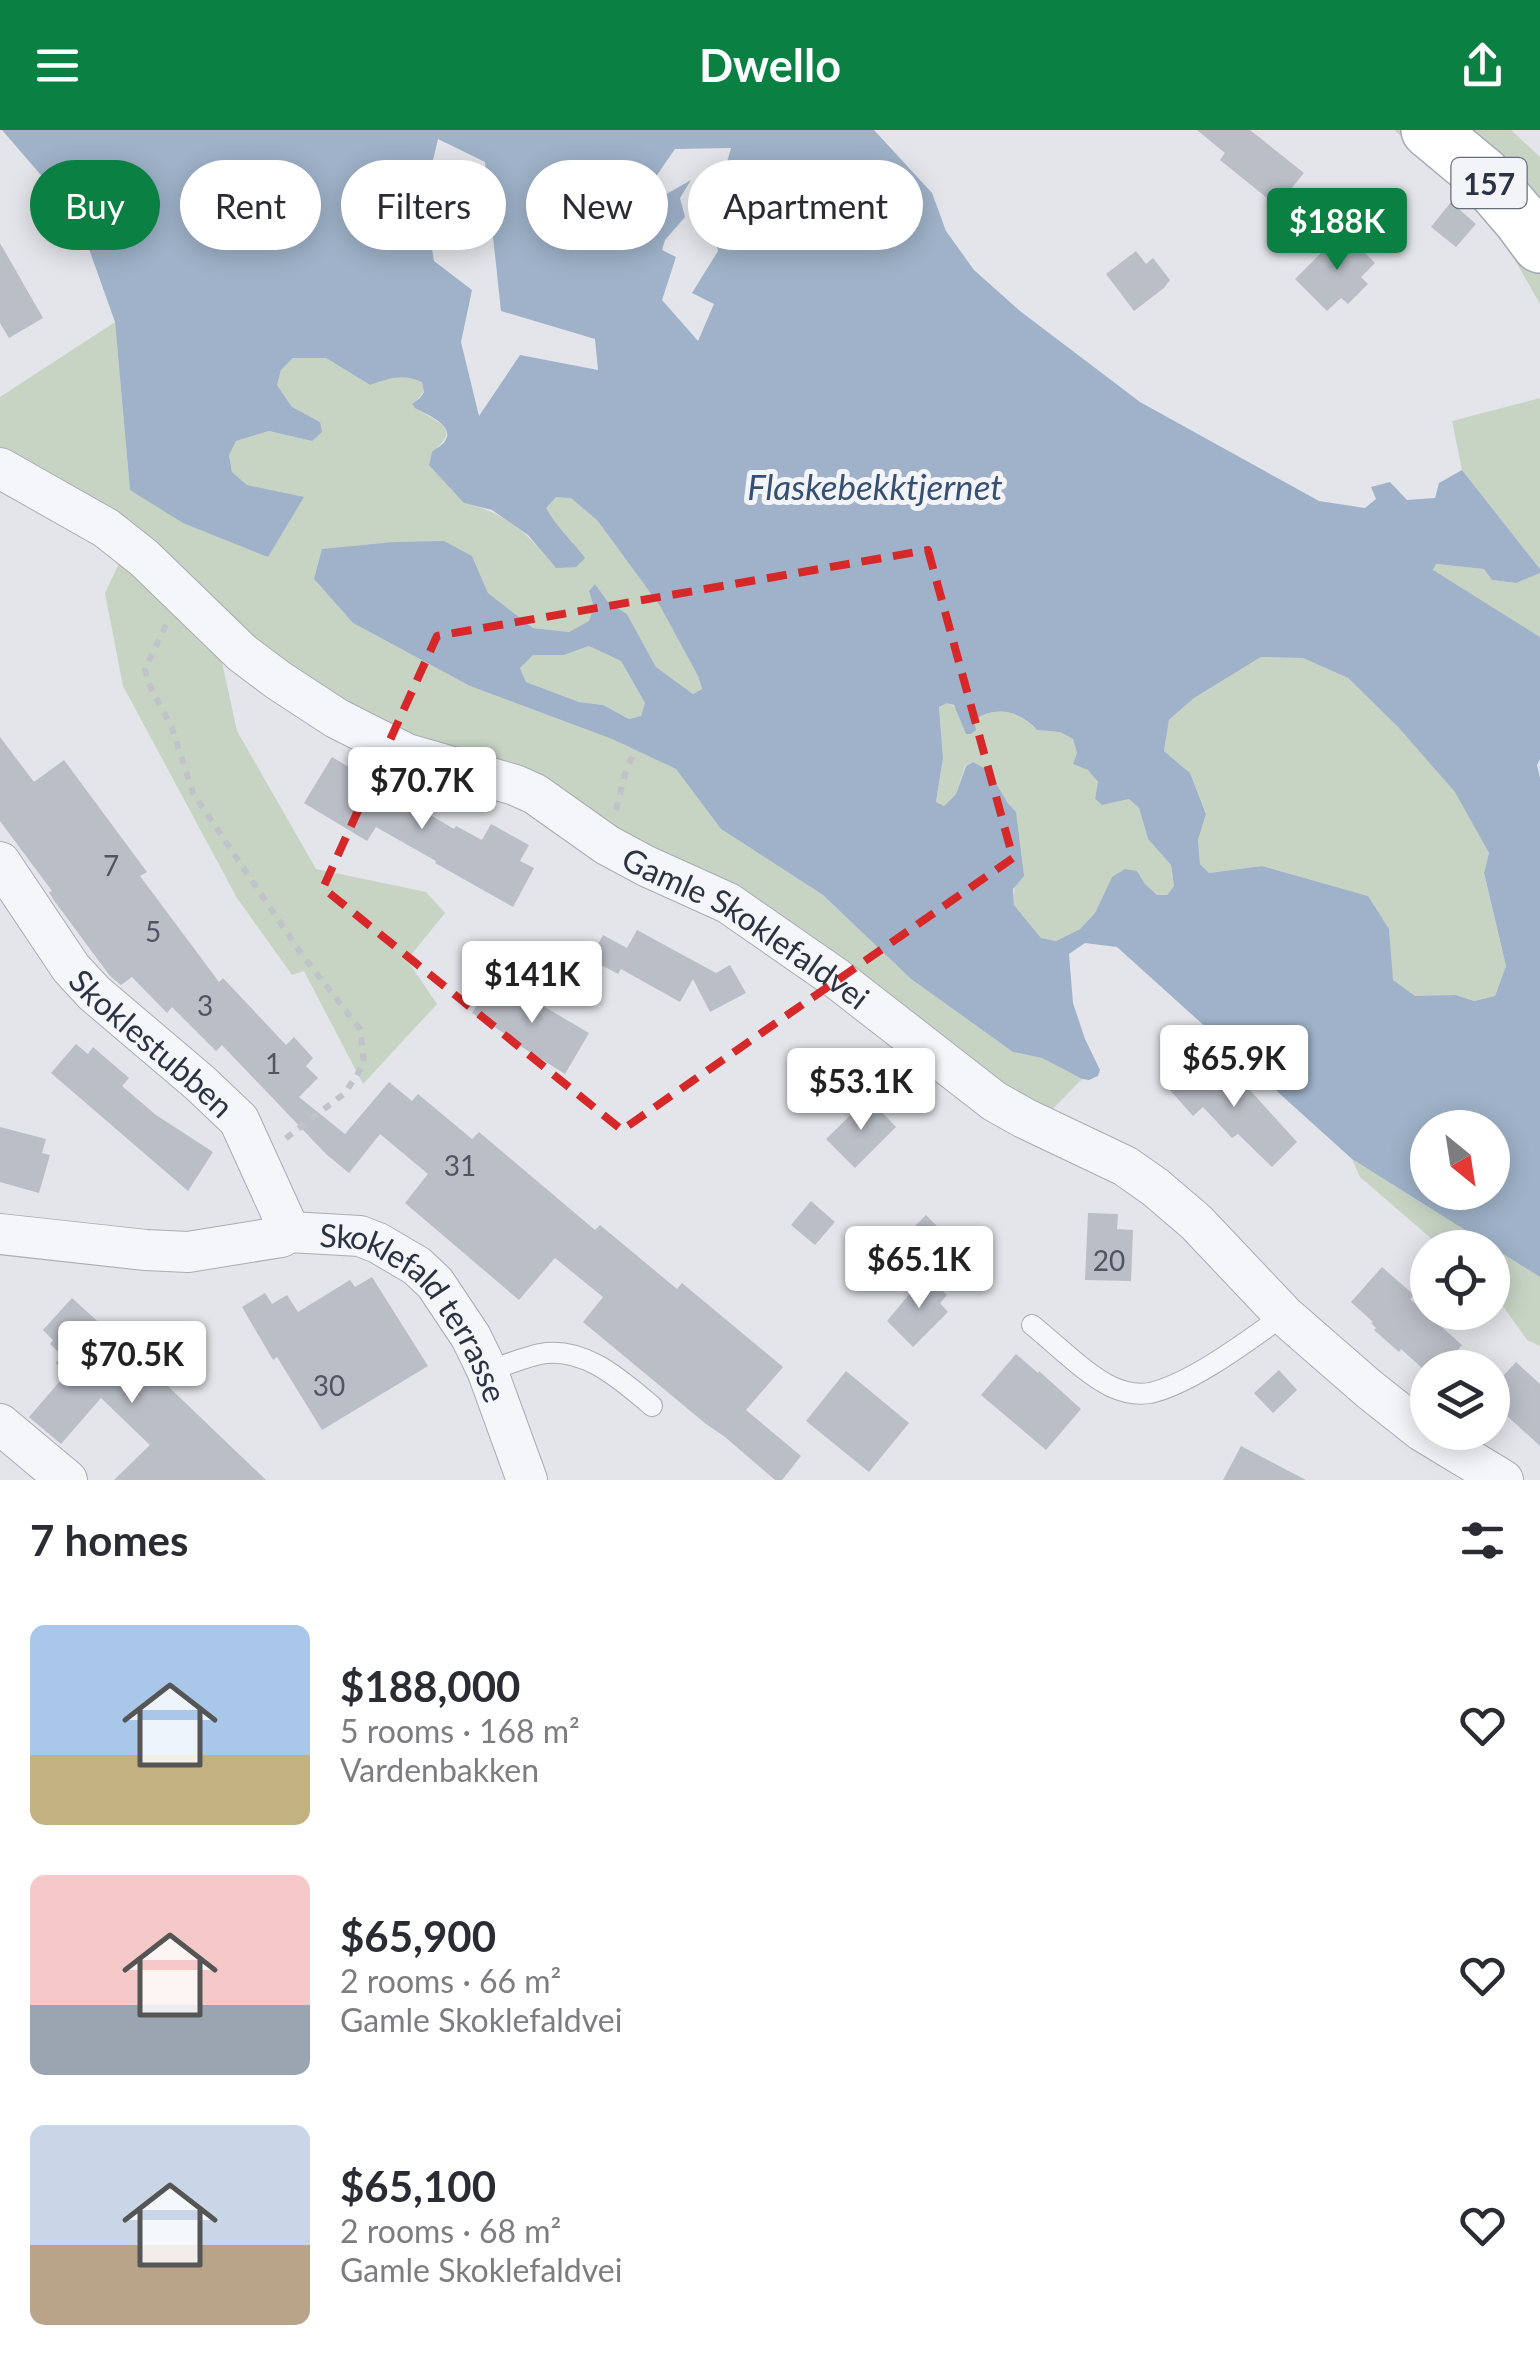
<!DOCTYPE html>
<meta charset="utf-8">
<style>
:root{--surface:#fff;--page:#f2f2f3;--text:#2b2b33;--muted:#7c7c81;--accent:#0b8043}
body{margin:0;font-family:Lato,sans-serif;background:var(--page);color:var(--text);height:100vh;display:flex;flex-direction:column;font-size:38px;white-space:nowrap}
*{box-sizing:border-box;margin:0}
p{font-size:32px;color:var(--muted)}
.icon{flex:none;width:55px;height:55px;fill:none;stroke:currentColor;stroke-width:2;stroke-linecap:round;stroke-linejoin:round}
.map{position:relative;height:1350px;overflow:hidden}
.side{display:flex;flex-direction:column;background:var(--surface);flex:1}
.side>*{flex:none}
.top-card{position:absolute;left:30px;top:30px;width:1000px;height:90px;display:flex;gap:20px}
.needle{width:65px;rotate:150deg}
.controls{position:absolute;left:1410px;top:980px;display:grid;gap:20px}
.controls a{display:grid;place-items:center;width:100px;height:100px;border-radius:50%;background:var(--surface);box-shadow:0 5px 25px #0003;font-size:50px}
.price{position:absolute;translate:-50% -85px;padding:0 22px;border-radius:10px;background:#fff;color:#222;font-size:32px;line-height:65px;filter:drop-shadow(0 2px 5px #0008)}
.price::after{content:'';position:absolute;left:50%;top:60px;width:30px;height:22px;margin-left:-15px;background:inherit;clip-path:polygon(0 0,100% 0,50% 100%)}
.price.selected{background:var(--accent);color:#fff}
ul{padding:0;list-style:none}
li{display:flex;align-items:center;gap:30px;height:250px;padding:0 30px}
li span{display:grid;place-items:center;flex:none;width:280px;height:200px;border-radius:15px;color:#555}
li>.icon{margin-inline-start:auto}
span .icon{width:120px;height:120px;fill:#fffc;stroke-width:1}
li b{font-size:42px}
h2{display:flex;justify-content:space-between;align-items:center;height:120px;padding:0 30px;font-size:42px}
.chip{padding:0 35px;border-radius:45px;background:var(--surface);box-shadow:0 5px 25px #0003;font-size:35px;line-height:90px}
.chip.selected{background:var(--accent);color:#fff}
header{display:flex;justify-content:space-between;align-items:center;height:130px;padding:0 30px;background:var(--accent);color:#fff;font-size:45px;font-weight:700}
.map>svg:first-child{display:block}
</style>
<header><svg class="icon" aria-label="menu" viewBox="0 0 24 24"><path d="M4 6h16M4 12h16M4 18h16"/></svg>Dwello<svg class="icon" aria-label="share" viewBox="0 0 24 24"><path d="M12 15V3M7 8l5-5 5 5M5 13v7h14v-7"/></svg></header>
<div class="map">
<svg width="1540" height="1350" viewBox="0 0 1540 1350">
<rect width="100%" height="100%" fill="#e3e5ea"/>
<!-- green -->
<path fill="#c7d4c4" d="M 1394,0 L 1511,0 L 1540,27 L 1540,174 L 1503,109 L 1462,58 Z
M 115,192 L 130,360 L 247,355 L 232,342 L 229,324 L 236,311 L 269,301 L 312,311 L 320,292 L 292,277 L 277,255 L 281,240 L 293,228 L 326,228 L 370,255 C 389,247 402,243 422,252 L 424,261 L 413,275 C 432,293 466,295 432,322 L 464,373 C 510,384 526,403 556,438 L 573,412 L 555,395 L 545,378 L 555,367 L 571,367 L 597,390 L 660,476 L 698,546 L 702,559 L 693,564 L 656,537 L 627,484 L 608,472 L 595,455 L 594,477 L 590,491 L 569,502 L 533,498 L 488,463 L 472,426 L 314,449 L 353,493 L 470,556 L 612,609 L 676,639 L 721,699 L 823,765 L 911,849 L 1013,922 L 1042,928 L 1082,949 L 1045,987 L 446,619 L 333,574 L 254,507 L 222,532 L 237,601 L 316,739 L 426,762 L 445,783 L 407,830 L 437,874 L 363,954 L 304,841 L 292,845 L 237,768 L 123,556 L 105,463 L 133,404 L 0,322 L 0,267 Z
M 1540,268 L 1540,439 L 1462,340 L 1452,291 Z
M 1436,434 L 1485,439 L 1492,450 L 1515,453 L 1540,443 L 1540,507 L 1433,441 Z
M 589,516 L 621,531 L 645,573 L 641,586 L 629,589 L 603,575 L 579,572 L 526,552 L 520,538 L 533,524 L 564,525 Z
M 1261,527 L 1303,528 L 1348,548 L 1398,597 L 1456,662 L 1489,723 L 1484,744 L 1506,836 L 1495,866 L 1474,871 L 1456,865 L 1415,867 L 1392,850 L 1389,799 L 1367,766 L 1262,736 L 1209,743 L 1200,734 L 1198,710 L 1206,683 L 1190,643 L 1164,621 L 1169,590 L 1194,568 Z
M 947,572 L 974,590 C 996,575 1019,581 1037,600 L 1060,602 L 1073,609 L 1077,623 L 1098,653 L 1095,669 L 1102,675 L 1129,669 L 1139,678 L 1148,709 L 1171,735 L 1174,756 L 1167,765 L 1157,765 L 1145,754 L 1137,741 L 1112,747 L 1095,783 L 1080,799 L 1056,811 L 1041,808 L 1014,775 L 1016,682 L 1007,672 L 989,642 L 972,632 L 965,636 L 956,664 L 944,676 L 936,672 L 943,628 L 939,577 Z
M 1352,1029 L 1540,1147 L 1540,1216 L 1527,1210 L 1493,1162 L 1492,1118 L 1441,1117 L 1360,1047 Z"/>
<!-- water -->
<path fill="#9fb2c9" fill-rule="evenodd" d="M 2,0 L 874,0 L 932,63 L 946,101 L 974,140 L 1020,181 L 1140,272 L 1319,371 L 1365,378 L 1376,369 L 1371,357 L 1390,352 L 1407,370 L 1435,368 L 1439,353 L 1462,340 L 1540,439 L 1540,443 L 1516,453 L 1492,450 L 1484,439 L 1436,434 L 1433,440 L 1540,507 L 1540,629 L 1537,635 L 1540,648 L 1540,1147 L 1352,1029 L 1117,817 L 1085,813 L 1069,824 L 1073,873 L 1085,909 L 1100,940 L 1098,946 L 1089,950 L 1082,949 L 1042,928 L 1013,922 L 911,849 L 823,765 L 721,699 L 676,639 L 612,609 L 470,556 L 353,493 L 314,449 L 322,419 L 394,412 L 444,411 L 472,426 L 488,463 L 533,498 L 569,502 L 589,491 L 594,477 L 589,461 L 595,454 L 608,472 L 627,484 L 656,537 L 693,564 L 702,559 L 698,546 L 660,476 L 597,390 L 571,368 L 556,367 L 546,378 C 556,397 572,410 585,428 L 576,437 L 556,438 L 528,405 L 492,380 L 464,373 L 429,335 L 432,322 C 436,318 442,316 445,311 C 456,295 425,284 415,278 L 412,274 L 420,268 L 424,262 L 422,252 C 403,243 389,248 370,255 L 326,228 L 293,228 L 281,240 L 277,255 L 292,277 L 320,292 L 322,302 L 312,311 L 269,301 L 236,311 L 229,325 L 232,342 L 247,355 L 304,367 L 268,427 L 183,393 L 130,360 L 115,192 L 78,88 ZM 438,9 L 485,32 L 501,181 L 595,209 L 598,240 L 520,225 L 479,286 L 461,212 L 472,160 L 434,131 L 424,68 ZM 731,18 L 725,39 L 708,40 L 711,56 L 735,51 L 728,84 L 713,98 L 718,121 L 692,163 L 714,174 L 698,211 L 662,170 L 676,127 L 662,120 L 665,110 L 685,87 L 680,68 L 691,50 L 663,66 L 655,64 L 657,45 L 675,19 ZM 589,516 L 621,531 L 645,573 L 641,586 L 629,589 L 603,575 L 579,572 L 526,552 L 520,538 L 533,525 L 564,525 ZM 1261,527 L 1303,528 L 1348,548 L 1398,597 L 1455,662 L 1489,723 L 1484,743 L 1506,836 L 1495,866 L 1474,871 L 1456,865 L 1415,866 L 1393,850 L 1389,799 L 1368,766 L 1262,736 L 1209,743 L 1200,734 L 1198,710 L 1206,684 L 1190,643 L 1164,621 L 1169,590 L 1194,568 ZM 947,573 L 954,575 L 966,604 L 971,604 L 976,600 L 974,590 C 996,575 1020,581 1037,600 L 1060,602 L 1073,609 L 1077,623 L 1073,634 L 1088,640 L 1098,652 L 1095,669 L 1102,675 L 1129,669 L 1139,678 L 1148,709 L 1171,735 L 1174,756 L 1167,765 L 1157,765 L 1145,754 L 1137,741 L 1125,739 L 1112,747 L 1095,783 L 1080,799 L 1056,811 L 1041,808 L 1014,775 L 1013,759 L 1024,746 L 1016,682 L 1007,672 L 989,641 L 973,632 L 966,636 L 956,664 L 944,676 L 936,672 L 943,628 L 939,577 ZM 1428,998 L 1492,998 L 1492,1062 L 1428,1062 Z"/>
<!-- building -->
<path fill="#babec7" d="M 1197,0 L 1250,0 L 1304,43 L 1277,76 L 1220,30 L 1225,23 Z
M 1451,72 L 1476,94 L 1456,117 L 1431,97 Z
M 1343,101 L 1375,133 L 1361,147 L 1368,154 L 1348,174 L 1341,168 L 1327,181 L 1295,149 Z
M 0,113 L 43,188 L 9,208 L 0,193 Z
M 1136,121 L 1146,134 L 1153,128 L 1170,150 L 1164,158 L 1134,181 L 1106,144 Z
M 0,607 L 34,652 L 64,630 L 147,742 L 140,746 L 219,852 L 223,848 L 286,915 L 294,907 L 313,928 L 306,936 L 318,948 L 299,967 L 345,1004 L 389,952 L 412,971 L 418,964 L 472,1009 L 479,1002 L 595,1100 L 600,1095 L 677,1159 L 682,1153 L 783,1237 L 746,1280 L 801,1326 L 782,1350 L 775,1350 L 725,1307 L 706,1294 L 583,1192 L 603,1167 L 555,1128 L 519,1170 L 405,1073 L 428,1044 L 380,1004 L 349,1043 L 326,1024 L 222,915 L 216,921 L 172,877 L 167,883 L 132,847 L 121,855 L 110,846 L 53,769 L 49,762 L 52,761 L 0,691 Z
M 332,627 L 454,699 L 456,696 L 482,710 L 491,694 L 529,715 L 520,731 L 534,738 L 513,777 L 435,733 L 436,731 L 376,697 L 367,711 L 304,673 Z
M 637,800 L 716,843 L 730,835 L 746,863 L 710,882 L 693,849 L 680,872 L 621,839 L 618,844 L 590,829 L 603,805 L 627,818 Z
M 493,850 L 531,873 L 533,870 L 589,903 L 565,944 L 509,909 L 510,907 L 472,883 Z
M 76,914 L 88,924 L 93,917 L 129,948 L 122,956 L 156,985 L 213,1022 L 188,1061 L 51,943 Z
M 1202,929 L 1216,945 L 1228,936 L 1297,1012 L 1272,1037 L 1238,1004 L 1232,1008 L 1203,977 L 1193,986 L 1169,959 Z
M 868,968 L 896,997 L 855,1038 L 826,1009 Z
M 0,997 L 46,1009 L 42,1023 L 50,1025 L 39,1063 L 0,1052 Z
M 811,1071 L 835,1092 L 815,1115 L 791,1095 Z
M 1088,1083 L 1118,1084 L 1117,1099 L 1133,1100 L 1131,1151 L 1085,1150 Z
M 926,1085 L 945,1104 L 926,1123 L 907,1104 Z
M 1382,1137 L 1414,1165 L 1410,1169 L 1462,1215 L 1443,1238 L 1422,1238 L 1401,1219 L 1399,1222 L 1374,1200 L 1376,1198 L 1371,1193 L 1373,1192 L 1351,1172 Z
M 926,1144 L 947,1165 L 940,1173 L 948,1182 L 913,1217 L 887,1191 Z
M 372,1147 L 428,1236 L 322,1300 L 277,1227 L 273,1230 L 242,1177 L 265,1163 L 272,1174 L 287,1165 L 298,1182 L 350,1150 L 355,1157 Z
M 72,1168 L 150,1239 L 266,1350 L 114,1350 L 150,1315 L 101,1268 L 61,1314 L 29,1287 L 67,1243 L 56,1233 L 62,1225 L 50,1214 L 53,1210 L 43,1200 Z
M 1016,1224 L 1038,1243 L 1039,1241 L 1081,1279 L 1046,1320 L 981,1265 Z
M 1516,1232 L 1540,1254 L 1540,1316 L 1492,1272 L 1492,1258 Z
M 1279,1240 L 1297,1260 L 1273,1283 L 1254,1263 Z
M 846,1241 L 909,1293 L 869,1342 L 806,1291 Z
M 1241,1316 L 1306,1350 L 1223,1350 Z"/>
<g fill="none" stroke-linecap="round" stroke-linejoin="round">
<defs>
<path id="service" d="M 1032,1195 C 1056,1214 1085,1244 1112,1257 C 1123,1262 1137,1265 1150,1263 C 1191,1254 1249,1210 1284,1185
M 487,1240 C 505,1236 522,1228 540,1224 C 585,1216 621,1250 652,1276"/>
<g id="minor">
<path id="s1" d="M 0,338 L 106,398 L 144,428 L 242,523 L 278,550 L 336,588 L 407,624 L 515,655 L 535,664 L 607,715 L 646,736 L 728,773 L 836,848 L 994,971 L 1024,988 L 1125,1036 L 1155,1057 L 1196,1092 L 1284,1185 L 1369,1259 L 1422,1301 L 1503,1350"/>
<path id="s2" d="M 0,732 L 71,838 L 94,863 L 200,953 L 239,990 L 290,1102"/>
<path id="s3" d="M 0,1104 L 146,1120 L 188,1122 L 281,1107 L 290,1102 L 360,1106 L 378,1113 L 417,1136 L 435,1153 L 471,1207 L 487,1240 L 527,1350"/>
<path d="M 0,1294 L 67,1350"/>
</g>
<path id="primary" d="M 1429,0 L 1483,45 L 1520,88 L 1540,115"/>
</defs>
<!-- service casing -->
<use href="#service" stroke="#a8acb4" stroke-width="22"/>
<!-- minor casing -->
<use href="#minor" stroke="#a8acb4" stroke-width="42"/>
<!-- primary casing -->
<use href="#primary" stroke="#a2a9b6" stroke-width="58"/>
<!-- path -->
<path stroke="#c0c3c9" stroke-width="6" stroke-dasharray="8 8" stroke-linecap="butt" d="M 166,495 L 145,539 L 148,552 L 172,598 L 193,663 L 300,822 L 360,899 L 364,934 L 345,963 L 285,1009
M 616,680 L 625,644 L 634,622"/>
<!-- service -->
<use href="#service" stroke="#f5f6f9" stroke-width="20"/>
<!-- minor -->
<use href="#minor" stroke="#f5f6f9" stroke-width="40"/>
<!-- primary -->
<use href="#primary" stroke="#fff" stroke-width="55"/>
</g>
<!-- marked area -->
<path fill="none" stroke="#d62828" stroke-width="8" stroke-dasharray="20 12" stroke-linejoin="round" d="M 928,420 L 1013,728 L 622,1000 L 323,758 L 437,506 Z"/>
<g text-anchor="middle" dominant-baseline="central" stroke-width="10" stroke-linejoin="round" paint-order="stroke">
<!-- number labels -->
<g font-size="28" fill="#4f5563">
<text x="111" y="735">7</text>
<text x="153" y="801">5</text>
<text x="205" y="875">3</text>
<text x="273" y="933">1</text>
<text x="460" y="1035">31</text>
<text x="1109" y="1130">20</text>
<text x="329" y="1255">30</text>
</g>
<!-- shield labels -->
<rect fill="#f2f4f8" stroke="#676c79" stroke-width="2.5" x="1451.5" y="28" width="75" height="50" rx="8"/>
<g font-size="30" font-weight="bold" fill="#2b3242">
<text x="1489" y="53">157</text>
</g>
<!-- street labels -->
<g font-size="32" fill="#2b3242" stroke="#f2f4f8">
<text stroke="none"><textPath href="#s1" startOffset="885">Gamle Skoklefaldvei</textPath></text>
<text stroke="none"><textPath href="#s2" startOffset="238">Skoklestubben</textPath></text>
<text stroke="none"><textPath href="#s3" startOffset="455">Skoklefald terrasse</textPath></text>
</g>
<!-- water labels -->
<g font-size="35" font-style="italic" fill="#365074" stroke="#f2f4f8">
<text x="875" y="356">Flaskebekktjernet</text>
</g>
</g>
</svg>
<div class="controls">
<a><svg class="needle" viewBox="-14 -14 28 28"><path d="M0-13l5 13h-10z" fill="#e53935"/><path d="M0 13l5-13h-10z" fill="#7c7c81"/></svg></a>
<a><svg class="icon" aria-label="locate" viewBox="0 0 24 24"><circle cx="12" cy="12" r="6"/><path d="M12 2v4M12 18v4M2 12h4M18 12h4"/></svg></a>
<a><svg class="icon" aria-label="layers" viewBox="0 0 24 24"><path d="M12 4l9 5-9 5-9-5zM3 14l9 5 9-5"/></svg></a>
</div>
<b class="price selected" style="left:1337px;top:143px">$188K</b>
<b class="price" style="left:422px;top:702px">$70.7K</b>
<b class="price" style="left:532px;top:896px">$141K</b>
<b class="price" style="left:1234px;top:980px">$65.9K</b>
<b class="price" style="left:861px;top:1003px">$53.1K</b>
<b class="price" style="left:919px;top:1181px">$65.1K</b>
<b class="price" style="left:132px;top:1276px">$70.5K</b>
<div class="top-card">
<a class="chip selected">Buy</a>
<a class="chip">Rent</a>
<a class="chip">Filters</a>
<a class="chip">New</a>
<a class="chip">Apartment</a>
</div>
</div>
<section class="side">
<h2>7 homes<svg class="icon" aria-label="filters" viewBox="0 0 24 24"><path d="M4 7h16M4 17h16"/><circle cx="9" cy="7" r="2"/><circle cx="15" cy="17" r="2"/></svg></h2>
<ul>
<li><span style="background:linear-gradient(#a9c7e8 65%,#c2b280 0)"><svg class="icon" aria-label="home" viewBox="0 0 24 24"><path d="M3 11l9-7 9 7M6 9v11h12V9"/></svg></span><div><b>$188,000</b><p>5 rooms · 168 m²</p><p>Vardenbakken</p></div><svg class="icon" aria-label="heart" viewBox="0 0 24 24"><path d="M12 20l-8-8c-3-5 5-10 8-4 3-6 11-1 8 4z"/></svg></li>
<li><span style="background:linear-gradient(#f6c9c9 65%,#9aa5b1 0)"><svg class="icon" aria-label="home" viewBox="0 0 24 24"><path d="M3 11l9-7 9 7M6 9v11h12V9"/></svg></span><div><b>$65,900</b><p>2 rooms · 66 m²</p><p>Gamle Skoklefaldvei</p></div><svg class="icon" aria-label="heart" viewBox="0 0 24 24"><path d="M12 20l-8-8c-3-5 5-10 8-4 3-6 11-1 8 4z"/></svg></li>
<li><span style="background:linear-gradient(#c9d6e8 60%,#b9a48a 0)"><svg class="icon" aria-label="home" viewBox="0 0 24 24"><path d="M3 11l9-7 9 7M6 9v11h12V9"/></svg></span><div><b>$65,100</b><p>2 rooms · 68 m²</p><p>Gamle Skoklefaldvei</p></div><svg class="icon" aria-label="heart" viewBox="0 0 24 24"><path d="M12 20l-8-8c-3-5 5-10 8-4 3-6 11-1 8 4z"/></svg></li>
</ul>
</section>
